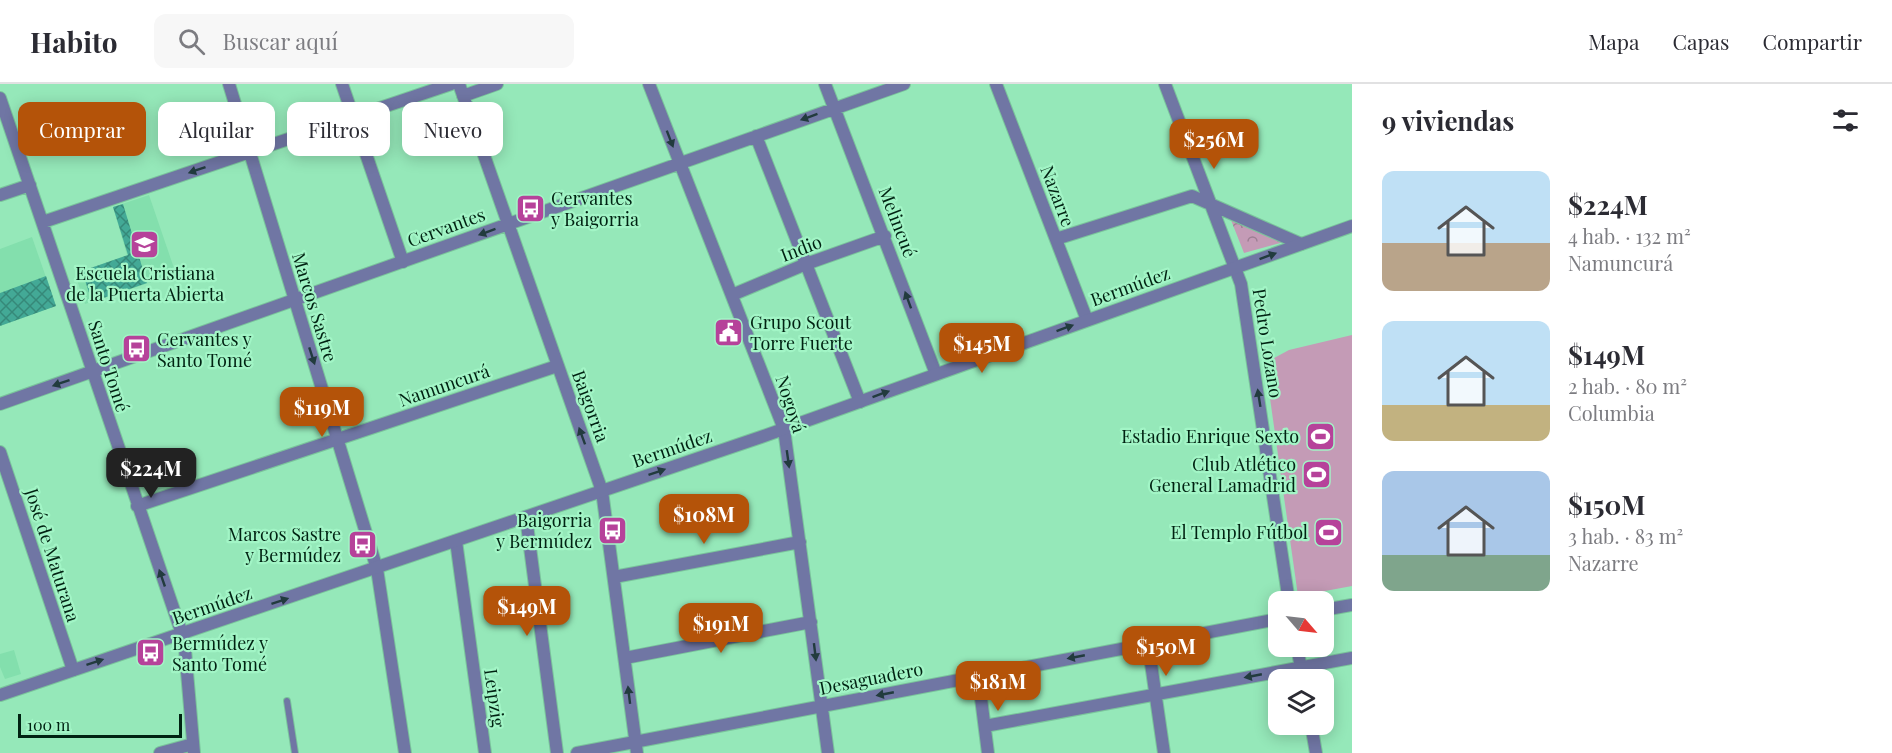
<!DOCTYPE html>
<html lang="es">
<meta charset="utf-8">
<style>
:root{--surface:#fff;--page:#f7f7f7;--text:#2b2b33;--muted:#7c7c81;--line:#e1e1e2;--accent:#b45309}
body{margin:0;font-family:"Playfair Display",serif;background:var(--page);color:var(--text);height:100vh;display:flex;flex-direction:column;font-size:22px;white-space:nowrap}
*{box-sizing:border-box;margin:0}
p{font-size:20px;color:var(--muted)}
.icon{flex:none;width:33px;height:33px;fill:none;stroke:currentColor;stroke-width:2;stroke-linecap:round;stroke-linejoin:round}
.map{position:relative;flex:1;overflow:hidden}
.panel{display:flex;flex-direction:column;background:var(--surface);width:540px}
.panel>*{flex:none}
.guide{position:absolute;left:18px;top:18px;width:570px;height:54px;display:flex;gap:12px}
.needle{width:39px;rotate:118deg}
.buttons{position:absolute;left:1268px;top:507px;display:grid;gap:12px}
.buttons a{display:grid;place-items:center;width:66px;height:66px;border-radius:12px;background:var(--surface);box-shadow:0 3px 15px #0003;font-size:30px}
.scale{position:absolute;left:18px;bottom:15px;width:164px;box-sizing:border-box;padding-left:6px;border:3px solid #002212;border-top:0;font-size:16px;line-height:21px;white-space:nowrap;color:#002212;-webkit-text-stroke:4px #a2f5c6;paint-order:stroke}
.price{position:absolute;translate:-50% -51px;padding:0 14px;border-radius:12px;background:var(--accent);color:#fff;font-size:20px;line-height:39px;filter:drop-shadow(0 2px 3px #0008)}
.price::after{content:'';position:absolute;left:50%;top:36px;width:18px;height:14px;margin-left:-9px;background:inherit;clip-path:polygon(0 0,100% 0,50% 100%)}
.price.selected{background:#222;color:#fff}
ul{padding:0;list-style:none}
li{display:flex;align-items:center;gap:18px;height:150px;padding:0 30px}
li span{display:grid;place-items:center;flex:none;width:168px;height:120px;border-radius:12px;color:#555}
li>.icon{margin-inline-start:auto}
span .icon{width:72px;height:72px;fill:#fffc;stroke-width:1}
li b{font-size:26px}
h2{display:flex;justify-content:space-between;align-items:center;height:72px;padding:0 30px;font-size:26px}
.chip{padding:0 21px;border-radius:12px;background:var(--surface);box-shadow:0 3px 15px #0003;font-size:21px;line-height:54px}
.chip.selected{background:var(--accent);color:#fff}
header{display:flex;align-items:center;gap:36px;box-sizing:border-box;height:84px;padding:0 30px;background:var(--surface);border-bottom:2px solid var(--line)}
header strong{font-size:28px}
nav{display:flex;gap:33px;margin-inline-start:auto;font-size:21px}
.search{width:420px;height:54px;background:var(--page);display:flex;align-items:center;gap:15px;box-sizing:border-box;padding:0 21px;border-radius:12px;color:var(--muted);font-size:22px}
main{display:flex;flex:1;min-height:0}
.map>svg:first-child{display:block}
</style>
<header>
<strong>Habito</strong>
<div class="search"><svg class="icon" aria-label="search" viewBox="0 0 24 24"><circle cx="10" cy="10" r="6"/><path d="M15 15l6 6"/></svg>Buscar aquí</div>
<nav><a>Mapa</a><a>Capas</a><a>Compartir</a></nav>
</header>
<main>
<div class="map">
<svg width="1352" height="669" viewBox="0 0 1352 669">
<defs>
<pattern id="park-crowns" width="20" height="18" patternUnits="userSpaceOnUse" patternTransform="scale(1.5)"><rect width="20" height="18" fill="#c49bb6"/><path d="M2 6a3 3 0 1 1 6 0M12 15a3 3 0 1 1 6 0" fill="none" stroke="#9d7e93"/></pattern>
<pattern id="building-cross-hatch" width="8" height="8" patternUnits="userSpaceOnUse" patternTransform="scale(1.5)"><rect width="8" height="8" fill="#43a996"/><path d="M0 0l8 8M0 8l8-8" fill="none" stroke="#368979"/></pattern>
</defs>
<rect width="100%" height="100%" fill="#95e8b9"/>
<!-- built -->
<path fill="#83dfad" d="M 149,111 L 176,190 L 85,220 L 75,190 L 127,171 L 113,123 Z
M 32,153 L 56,222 L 0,242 L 0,165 Z
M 14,566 L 21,590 L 5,595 L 0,583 L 0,570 Z"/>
<!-- park -->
<path fill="url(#park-crowns)" d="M 1227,126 L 1284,158 L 1244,169 Z"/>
<!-- garden -->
<path fill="#c49bb6" d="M 1352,251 L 1352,502 L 1298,512 L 1265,279 L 1289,266 Z"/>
<!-- building -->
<path fill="url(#building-cross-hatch)" d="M 123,120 L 147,199 L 92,218 L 82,187 L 128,171 L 113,123 Z
M 46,192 L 56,222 L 0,242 L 0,209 Z"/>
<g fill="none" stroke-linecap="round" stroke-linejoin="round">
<defs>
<path id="service" d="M 287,617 L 295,669"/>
<path id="minor" d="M 229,0 L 377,485 L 405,669
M 342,0 L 403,178
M 459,0 L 602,407 L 637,669
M 649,0 L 784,345 L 828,669
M 825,0 L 936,290
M 996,0 L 1087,236
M 1165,0 L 1241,200 L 1289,518
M 463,12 L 497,0
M 0,14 L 182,550 L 185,565 L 194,669
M 756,52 L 860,318
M 0,111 L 30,101
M 43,138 L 451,0
M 1056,155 L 1192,112 L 1301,160
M 732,211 L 806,180 L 885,152
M 0,320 L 904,0
M 0,368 L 73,586
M 137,422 L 557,282
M 526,433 L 557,669
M 456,457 L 485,669
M 614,493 L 800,458
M 1323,526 L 1352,521
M 1148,559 L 1164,669
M 1297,562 L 1303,596
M 625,574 L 811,538
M 978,591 L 988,669
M 1311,640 L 1316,669
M 985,642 L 1352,574
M 160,669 L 193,660
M 577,669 L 1278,535"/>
<path id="tertiary" d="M 0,611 L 761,353 L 1352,142"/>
</defs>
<!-- service casing -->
<use href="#service" stroke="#7ac49b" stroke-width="8"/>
<!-- minor casing -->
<use href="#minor" stroke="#7ac49b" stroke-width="14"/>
<!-- tertiary casing -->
<use href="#tertiary" stroke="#7ac49b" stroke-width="14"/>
<!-- service -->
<use href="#service" stroke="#7076a4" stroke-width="6"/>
<!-- minor -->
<use href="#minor" stroke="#7076a4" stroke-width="12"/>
<!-- tertiary -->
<use href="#tertiary" stroke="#7076a4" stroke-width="12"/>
</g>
<!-- one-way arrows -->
<defs><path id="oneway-solid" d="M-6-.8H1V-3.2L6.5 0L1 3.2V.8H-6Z" transform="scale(1.5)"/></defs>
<g fill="#223b3e">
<use href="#oneway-solid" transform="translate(809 33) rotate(160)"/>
<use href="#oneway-solid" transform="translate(670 55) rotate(69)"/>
<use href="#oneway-solid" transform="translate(197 86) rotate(161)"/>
<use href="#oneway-solid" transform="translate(487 148) rotate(160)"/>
<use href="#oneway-solid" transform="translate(1268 172) rotate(-20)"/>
<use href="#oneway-solid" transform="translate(908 216) rotate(-110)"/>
<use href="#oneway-solid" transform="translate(1065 244) rotate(-20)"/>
<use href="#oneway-solid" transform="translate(312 272) rotate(72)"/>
<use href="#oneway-solid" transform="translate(61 299) rotate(161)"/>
<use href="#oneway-solid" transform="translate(881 310) rotate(-20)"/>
<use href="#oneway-solid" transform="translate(1259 314) rotate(-99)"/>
<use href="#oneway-solid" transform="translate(582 352) rotate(-110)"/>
<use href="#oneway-solid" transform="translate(788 375) rotate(82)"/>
<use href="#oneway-solid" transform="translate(657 388) rotate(-19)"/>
<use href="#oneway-solid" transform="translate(162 494) rotate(-109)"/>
<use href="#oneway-solid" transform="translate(280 517) rotate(-18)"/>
<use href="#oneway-solid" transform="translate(815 568) rotate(83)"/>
<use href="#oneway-solid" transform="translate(1076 573) rotate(169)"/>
<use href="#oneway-solid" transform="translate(95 578) rotate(-18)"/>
<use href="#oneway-solid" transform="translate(1253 592) rotate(169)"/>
<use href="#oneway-solid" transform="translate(885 610) rotate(169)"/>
<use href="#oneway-solid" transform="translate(629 611) rotate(-97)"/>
</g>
<!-- icons -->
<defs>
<symbol id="bus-square" viewBox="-11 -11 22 22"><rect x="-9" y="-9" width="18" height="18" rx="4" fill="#b6429a" stroke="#a2f5c6"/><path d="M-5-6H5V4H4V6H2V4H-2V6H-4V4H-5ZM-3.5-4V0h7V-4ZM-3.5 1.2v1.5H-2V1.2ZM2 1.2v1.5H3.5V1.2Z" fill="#fff"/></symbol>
<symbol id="school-square" viewBox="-11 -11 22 22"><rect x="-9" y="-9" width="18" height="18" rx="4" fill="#b6429a" stroke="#a2f5c6"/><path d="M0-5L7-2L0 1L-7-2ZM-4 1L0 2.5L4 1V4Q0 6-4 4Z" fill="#fff"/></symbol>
<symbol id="civic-square" viewBox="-11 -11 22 22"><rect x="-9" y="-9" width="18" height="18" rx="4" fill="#b6429a" stroke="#a2f5c6"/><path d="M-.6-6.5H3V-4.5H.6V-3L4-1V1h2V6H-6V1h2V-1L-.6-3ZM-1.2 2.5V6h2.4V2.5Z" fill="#fff"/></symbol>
<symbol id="stadium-square" viewBox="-11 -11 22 22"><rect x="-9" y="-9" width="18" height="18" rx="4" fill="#b6429a" stroke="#a2f5c6"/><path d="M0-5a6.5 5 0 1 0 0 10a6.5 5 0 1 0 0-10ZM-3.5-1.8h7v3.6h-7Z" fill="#fff"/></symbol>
</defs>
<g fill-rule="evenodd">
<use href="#bus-square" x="514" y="108" width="33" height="33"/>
<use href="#school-square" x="128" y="144" width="33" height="33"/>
<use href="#civic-square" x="712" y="232" width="33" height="33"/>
<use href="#bus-square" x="120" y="248" width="33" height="33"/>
<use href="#stadium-square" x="1304" y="336" width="33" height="33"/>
<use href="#stadium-square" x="1300" y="374" width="33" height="33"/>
<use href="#bus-square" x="596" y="430" width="33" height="33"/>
<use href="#stadium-square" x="1312" y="432" width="33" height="33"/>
<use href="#bus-square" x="346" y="444" width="33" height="33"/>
<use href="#bus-square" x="134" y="552" width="33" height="33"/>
</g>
<g text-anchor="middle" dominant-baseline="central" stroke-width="4.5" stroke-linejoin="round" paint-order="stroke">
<!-- street labels -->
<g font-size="18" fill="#002212" stroke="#a2f5c6">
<text transform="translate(1058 112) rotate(69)">Nazarre</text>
<text transform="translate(898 138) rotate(69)">Melincué</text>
<text transform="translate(446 143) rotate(-20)">Cervantes</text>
<text transform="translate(801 164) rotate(-21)">Indio</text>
<text transform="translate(1130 202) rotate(-20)">Bermúdez</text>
<text transform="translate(315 223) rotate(73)">Marcos Sastre</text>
<text transform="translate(1268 259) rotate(81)">Pedro Lozano</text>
<text transform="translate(109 282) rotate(72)">Santo Tomé</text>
<text transform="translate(444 301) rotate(-19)">Namuncurá</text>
<text transform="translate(791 320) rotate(72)">Nogoyá</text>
<text transform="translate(591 322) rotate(70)">Baigorria</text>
<text transform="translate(672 364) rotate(-19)">Bermúdez</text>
<text transform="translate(53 471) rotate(72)">José de Maturana</text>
<text transform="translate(212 521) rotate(-19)">Bermúdez</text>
<text transform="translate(871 594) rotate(-11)">Desaguadero</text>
<text transform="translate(495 614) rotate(82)">Leipzig</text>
</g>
<!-- poi labels -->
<g font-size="18" fill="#002212" stroke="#a2f5c6" text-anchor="end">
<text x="551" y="114" text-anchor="start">Cervantes<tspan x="551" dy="21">y Baigorria</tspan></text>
<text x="145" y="189" text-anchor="middle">Escuela Cristiana<tspan x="145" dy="21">de la Puerta Abierta</tspan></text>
<text x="750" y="238" text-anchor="start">Grupo Scout<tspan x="750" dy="21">Torre Fuerte</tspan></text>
<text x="157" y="255" text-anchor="start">Cervantes y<tspan x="157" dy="21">Santo Tomé</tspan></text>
<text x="1299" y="352">Estadio Enrique Sexto</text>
<text x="1296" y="380">Club Atlético<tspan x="1296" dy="21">General Lamadrid</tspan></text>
<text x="592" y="436">Baigorria<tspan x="592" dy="21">y Bermúdez</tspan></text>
<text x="1308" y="448">El Templo Fútbol</text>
<text x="341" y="450">Marcos Sastre<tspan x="341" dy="21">y Bermúdez</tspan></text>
<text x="172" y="559" text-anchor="start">Bermúdez y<tspan x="172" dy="21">Santo Tomé</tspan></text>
</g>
</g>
</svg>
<div class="buttons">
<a><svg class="needle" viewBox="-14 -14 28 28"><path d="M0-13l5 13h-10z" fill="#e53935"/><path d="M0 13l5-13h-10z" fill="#7c7c81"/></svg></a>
<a><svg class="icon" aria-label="layers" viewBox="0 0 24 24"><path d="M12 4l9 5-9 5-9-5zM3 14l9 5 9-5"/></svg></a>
</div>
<div class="scale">100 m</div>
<b class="price" style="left:1214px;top:86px">$256M</b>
<b class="price" style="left:982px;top:290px">$145M</b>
<b class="price" style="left:322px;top:354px">$119M</b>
<b class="price selected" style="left:151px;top:415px">$224M</b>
<b class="price" style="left:704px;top:461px">$108M</b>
<b class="price" style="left:527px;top:553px">$149M</b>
<b class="price" style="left:721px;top:570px">$191M</b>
<b class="price" style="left:1166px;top:593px">$150M</b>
<b class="price" style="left:998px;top:628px">$181M</b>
<div class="guide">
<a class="chip selected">Comprar</a>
<a class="chip">Alquilar</a>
<a class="chip">Filtros</a>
<a class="chip">Nuevo</a>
</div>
</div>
<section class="panel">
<h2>9 viviendas<svg class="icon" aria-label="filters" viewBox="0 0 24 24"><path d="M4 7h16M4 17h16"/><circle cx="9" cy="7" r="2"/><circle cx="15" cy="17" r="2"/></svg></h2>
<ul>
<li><span style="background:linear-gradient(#bfe0f5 60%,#b9a48a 0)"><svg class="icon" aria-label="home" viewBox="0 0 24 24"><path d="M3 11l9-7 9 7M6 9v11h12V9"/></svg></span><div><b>$224M</b><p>4 hab. · 132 m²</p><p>Namuncurá</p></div></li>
<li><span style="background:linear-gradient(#bfe0f5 70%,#c2b280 0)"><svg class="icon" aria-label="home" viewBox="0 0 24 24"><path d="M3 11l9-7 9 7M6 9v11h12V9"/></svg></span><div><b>$149M</b><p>2 hab. · 80 m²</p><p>Columbia</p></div></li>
<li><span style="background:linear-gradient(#a9c7e8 70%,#7fa58c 0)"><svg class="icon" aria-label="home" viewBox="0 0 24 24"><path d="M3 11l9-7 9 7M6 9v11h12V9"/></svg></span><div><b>$150M</b><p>3 hab. · 83 m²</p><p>Nazarre</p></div></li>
</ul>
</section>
</main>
